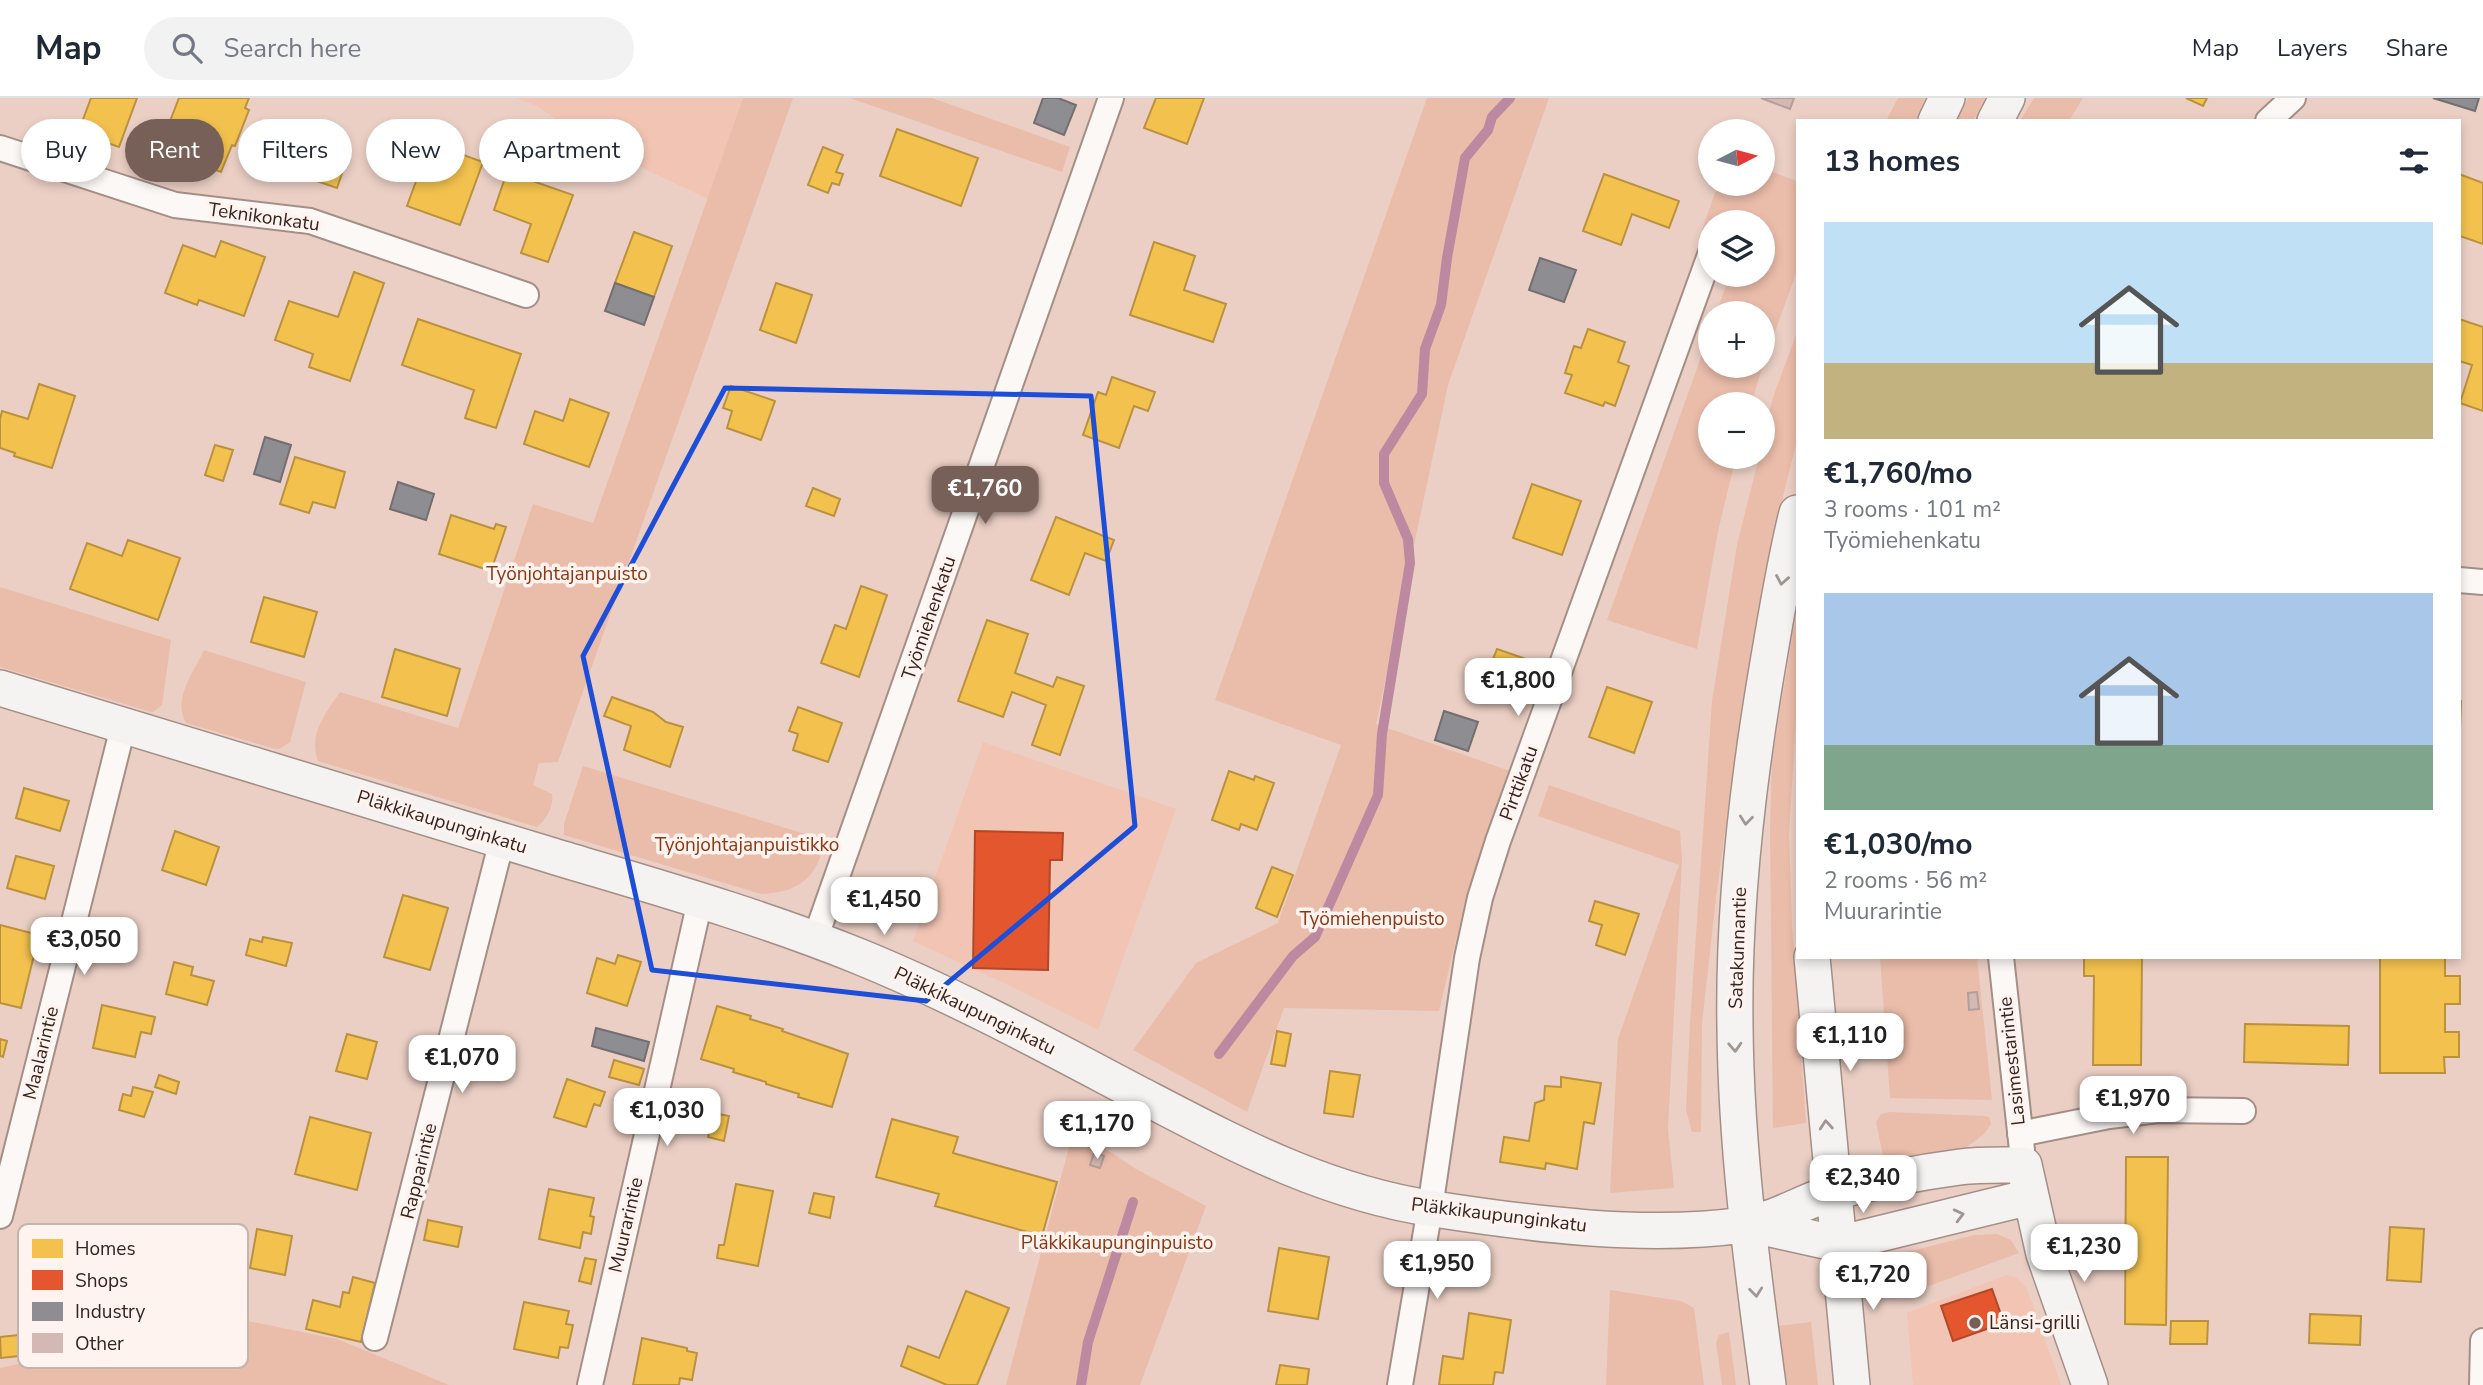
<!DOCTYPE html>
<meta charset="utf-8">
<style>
:root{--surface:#fff;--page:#f2f2f3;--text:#1f2937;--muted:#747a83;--line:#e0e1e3;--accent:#766057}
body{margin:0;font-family:"Nunito Sans",sans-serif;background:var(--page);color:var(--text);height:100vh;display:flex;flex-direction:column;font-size:26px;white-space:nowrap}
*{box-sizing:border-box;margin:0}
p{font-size:23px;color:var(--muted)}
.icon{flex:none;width:38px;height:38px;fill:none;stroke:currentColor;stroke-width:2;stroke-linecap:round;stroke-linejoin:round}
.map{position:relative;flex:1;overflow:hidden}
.details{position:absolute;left:1796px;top:21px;width:665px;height:840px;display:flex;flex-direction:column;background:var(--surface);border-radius:0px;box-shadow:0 4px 10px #0003}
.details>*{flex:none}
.hud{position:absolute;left:21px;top:21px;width:665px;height:63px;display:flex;gap:14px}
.needle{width:46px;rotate:84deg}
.controls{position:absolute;left:1698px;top:21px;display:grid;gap:14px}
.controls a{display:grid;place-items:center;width:77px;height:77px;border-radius:50%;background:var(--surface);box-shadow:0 4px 10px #0003;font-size:35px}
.price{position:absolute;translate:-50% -60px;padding:0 16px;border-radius:14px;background:#fff;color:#222;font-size:23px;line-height:46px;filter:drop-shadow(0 2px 4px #0008)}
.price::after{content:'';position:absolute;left:50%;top:42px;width:21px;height:16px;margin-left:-10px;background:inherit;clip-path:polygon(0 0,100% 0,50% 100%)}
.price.selected{background:var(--accent);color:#fff}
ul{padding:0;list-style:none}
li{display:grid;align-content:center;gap:14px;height:371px;padding:0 28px}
li span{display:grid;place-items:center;height:217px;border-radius:0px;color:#555}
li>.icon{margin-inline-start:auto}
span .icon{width:126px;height:126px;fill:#fffc;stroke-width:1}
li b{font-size:30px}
h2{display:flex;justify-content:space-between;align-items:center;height:84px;padding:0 28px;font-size:30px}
.chip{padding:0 24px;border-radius:32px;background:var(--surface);box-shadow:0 4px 10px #0003;font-size:24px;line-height:63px}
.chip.selected{background:var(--accent);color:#fff}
header{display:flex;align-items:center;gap:42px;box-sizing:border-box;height:98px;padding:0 35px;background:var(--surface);border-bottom:2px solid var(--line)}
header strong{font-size:33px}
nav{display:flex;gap:38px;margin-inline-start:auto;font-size:24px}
.search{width:490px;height:63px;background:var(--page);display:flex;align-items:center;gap:18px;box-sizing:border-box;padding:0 24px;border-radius:38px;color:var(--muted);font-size:26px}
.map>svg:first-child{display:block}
</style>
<header>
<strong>Map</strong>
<div class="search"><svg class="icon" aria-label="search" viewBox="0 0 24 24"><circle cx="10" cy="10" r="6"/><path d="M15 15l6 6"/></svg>Search here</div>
<nav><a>Map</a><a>Layers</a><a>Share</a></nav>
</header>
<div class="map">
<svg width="2483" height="1287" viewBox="0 0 2483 1287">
<rect width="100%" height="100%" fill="#ebcfc4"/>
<!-- built -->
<path fill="#f1c4b3" d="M 516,0 L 743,0 L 708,101 L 584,42 L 538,8 Z
M 983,644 L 1176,711 L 1098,932 L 1006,886 L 913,843 Z
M 2007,1177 L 2017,1180 L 2026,1189 L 2061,1287 L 1913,1287 L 1907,1215 Z"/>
<!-- green -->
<path fill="#eabcaa" d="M 743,0 L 793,0 L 558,664 L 539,665 L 533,687 L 552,696 C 554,709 546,722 537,729 L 318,663 C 308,636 326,615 340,594 L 458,630 L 533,406 L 593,425 Z
M 850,0 L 932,0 L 1070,49 L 1062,74 Z
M 1427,0 L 1549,0 L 1448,287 L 1376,626 L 1510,673 L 1464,808 L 1439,913 L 1284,910 L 1247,1014 L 1133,952 L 1196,865 L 1278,825 L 1341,647 L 1215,602 Z
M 1898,0 L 1925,0 L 1915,23 L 1886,23 Z
M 1968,0 L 1985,0 L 1973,23 L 1957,23 Z
M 2034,0 L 2083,0 L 2069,23 L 2020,23 Z
M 1762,70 L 1797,83 L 1797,173 L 1765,261 L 1751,306 L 1710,306 L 1710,359 L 1736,359 L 1718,433 L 1697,551 L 1607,522 L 1710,234 L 1710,268 L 1762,268 L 1762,215 L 1716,215 L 1730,177 L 1762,177 L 1762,124 L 1710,124 L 1710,135 L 1702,132 L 1718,86 L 1762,86 Z
M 1797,234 L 1797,342 L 1769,455 L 1742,606 L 1716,800 L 1702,925 L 1701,1034 L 1692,1034 L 1686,1012 L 1690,925 L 1712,603 L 1737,447 L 1759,359 L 1762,359 C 1762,317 1784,273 1797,234 Z
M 0,489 L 171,542 L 162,607 L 153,614 L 148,613 L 0,569 Z
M 1797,510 L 1797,607 L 1789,735 L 1792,827 L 1806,1025 L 1773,1030 L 1770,730 L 1772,661 Z
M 204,552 L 306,584 L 290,644 L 279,651 L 272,650 L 186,625 C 172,601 194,574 204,552 Z
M 583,668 L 825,742 C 817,780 800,794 761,796 L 564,737 L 564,726 Z
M 1549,687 L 1680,733 L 1682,762 L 1668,1031 L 1674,1090 L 1610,1095 L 1618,941 L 1679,767 L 1538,718 Z
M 1880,859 L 1977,859 L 1992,1002 L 1890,1000 Z
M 1890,1014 L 1985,1018 L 1989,1019 L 1991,1026 L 1984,1036 L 1967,1049 L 1885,1067 L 1876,1024 L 1881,1016 Z
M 1074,1030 L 1136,1071 L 1206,1108 L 1140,1287 L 1006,1287 Z
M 1997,1136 L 2011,1142 L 2019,1155 L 1915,1193 L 1909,1191 L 1900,1160 L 1907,1154 L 1975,1137 Z
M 1610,1192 L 1681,1203 L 1694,1210 L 1704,1287 L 1606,1287 Z
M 228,1219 L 337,1241 L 449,1287 L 0,1287 L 0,1270 L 84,1252 L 186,1247 Z
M 1811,1224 L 1818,1287 L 1786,1287 L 1778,1228 Z
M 1729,1234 L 1736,1287 L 1722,1287 L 1716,1245 L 1719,1237 Z"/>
<!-- homes -->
<path fill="#f2c14e" stroke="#ba923f" stroke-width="2" d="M 91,0 L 137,0 L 119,49 L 78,35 Z
M 179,0 L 249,0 L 245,10 L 249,12 L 235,48 L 232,47 L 221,74 L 192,63 L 203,36 L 187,30 L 182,42 L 165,36 Z
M 1156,0 L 1204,0 L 1187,46 L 1144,30 Z
M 2186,0 L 2207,0 L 2203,8 Z
M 282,29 L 319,42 L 321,35 L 338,41 L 336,48 L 350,52 L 337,90 L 270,67 Z
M 897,31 L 978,60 L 961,108 L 880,78 Z
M 430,45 L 483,64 L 460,127 L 407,108 Z
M 823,49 L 843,57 L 836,74 L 843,76 L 839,87 L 832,85 L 828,95 L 808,87 Z
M 507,74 L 573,97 L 548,164 L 521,155 L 531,126 L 494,112 Z
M 1604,76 L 1679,103 L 1669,130 L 1632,116 L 1621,147 L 1583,133 Z
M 2459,76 L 2483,85 L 2483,146 L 2460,138 L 2459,142 Z
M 634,134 L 672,148 L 654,199 L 615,185 Z
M 221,143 L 265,159 L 244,218 L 199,202 L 197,207 L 165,195 L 183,147 L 215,159 Z
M 1154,144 L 1195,158 L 1184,192 L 1226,206 L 1213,244 L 1130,217 Z
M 354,174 L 384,185 L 350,283 L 309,269 L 313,256 L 275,242 L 289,203 L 338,219 Z
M 776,185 L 812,197 L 796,245 L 760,232 Z
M 418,221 L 521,256 L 496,330 L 465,320 L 474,292 L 402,267 Z
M 2459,221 L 2483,229 L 2483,313 L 2460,305 L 2472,267 L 2459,263 Z
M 1588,231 L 1625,244 L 1618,264 L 1629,268 L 1615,308 L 1605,304 L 1603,308 L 1565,295 L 1572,277 L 1565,275 L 1574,248 L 1581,250 Z
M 1112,279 L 1155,294 L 1148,313 L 1134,308 L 1119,350 L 1083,337 L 1098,294 L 1106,297 Z
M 39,286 L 75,298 L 52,370 L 14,358 L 15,355 L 0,350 L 0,321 L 2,313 L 28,321 Z
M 731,288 L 775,303 L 761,342 L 727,330 L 732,313 L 723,310 Z
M 570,301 L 609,315 L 589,369 L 524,346 L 535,313 L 563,323 Z
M 215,347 L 233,352 L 223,383 L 205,377 Z
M 295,359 L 345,374 L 335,410 L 313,404 L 309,415 L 280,406 Z
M 1532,386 L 1581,403 L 1562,457 L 1513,440 Z
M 813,390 L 840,401 L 834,418 L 806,408 Z
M 451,417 L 494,431 L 496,426 L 506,429 L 491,473 L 439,456 Z
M 1056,419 L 1114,442 L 1106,463 L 1085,455 L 1069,497 L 1031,482 Z
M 128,442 L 180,460 L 158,522 L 70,491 L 87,445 L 122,458 Z
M 861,488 L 887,497 L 859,579 L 821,565 L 835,527 L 846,531 Z
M 264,499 L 317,514 L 304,559 L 251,544 Z
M 987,522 L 1028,536 L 1015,575 L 1053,589 L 1057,579 L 1084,588 L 1060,657 L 1032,647 L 1046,607 L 1012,594 L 1003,619 L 958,603 Z
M 395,551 L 460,571 L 447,618 L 382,599 Z
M 1497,551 L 1526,561 L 1510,603 L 1482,593 L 1484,587 L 1468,581 L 1473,566 L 1489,571 Z
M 1607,589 L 1652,604 L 1634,655 L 1589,639 Z
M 612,599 L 653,614 L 666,624 L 683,629 L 670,669 L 624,652 L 631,628 L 604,618 Z
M 2459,602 L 2461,603 L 2459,659 Z
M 798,609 L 842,625 L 828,664 L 793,652 L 798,636 L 789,633 Z
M 1229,673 L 1254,682 L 1255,678 L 1274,685 L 1257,732 L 1241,726 L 1239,732 L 1212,722 Z
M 24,690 L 69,703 L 60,733 L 16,720 Z
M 175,733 L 219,749 L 206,787 L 162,772 Z
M 16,758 L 54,768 L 45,801 L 7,790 Z
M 1272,769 L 1293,777 L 1277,819 L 1256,810 Z
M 403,797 L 448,810 L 430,872 L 384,859 Z
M 1595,803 L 1639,816 L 1625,857 L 1596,847 L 1602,827 L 1589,823 Z
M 0,827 L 39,837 L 21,910 L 0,905 Z
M 263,839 L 292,845 L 286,868 L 246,857 L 250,841 L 262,844 Z
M 618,857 L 641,864 L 627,908 L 587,895 L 597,860 L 615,866 Z
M 2084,859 L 2142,859 L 2141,967 L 2093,967 L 2094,878 L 2084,878 Z
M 2380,860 L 2445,860 L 2445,878 L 2460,878 L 2460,906 L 2445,906 L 2445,934 L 2459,934 L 2459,959 L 2444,959 L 2445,975 L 2380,975 Z
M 174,864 L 193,869 L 191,877 L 214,883 L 207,907 L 166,896 Z
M 102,907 L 155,919 L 151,936 L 141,934 L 135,959 L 93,950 Z
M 717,908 L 751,918 L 750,921 L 783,931 L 782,933 L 848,956 L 832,1009 L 798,999 L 799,996 L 766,986 L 766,984 L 733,974 L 734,971 L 701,961 Z
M 2245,926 L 2349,928 L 2348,967 L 2244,964 Z
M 1277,933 L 1291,936 L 1285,968 L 1271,966 Z
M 347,936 L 377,944 L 367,981 L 336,973 Z
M 0,941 L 7,943 L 3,959 L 0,958 Z
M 614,962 L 644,971 L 639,987 L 609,979 Z
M 1330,973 L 1360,977 L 1353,1019 L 1324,1015 Z
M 159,977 L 179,984 L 176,996 L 155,989 Z
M 1561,979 L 1601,985 L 1594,1026 L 1584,1024 L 1577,1071 L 1546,1065 L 1545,1071 L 1500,1064 L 1504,1039 L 1529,1043 L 1535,1005 L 1544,1002 L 1545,988 L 1561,989 Z
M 567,981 L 605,994 L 600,1008 L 594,1006 L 586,1029 L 554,1019 Z
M 133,989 L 153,994 L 144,1019 L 119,1012 L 123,996 L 131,998 Z
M 714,1015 L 729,1018 L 724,1043 L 708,1039 Z
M 310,1019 L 371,1035 L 357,1092 L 295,1076 Z
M 892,1021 L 958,1039 L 953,1055 L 1057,1084 L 1042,1138 L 935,1108 L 939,1096 L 876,1079 Z
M 2126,1059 L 2168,1059 L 2166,1227 L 2125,1226 Z
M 736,1086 L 773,1093 L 758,1168 L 717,1160 L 719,1147 L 724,1147 Z
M 549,1091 L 594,1100 L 590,1118 L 594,1119 L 591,1136 L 583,1134 L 580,1150 L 539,1141 Z
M 814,1095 L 834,1099 L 830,1120 L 809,1115 Z
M 428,1122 L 462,1129 L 458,1149 L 424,1142 Z
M 2390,1129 L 2424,1131 L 2421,1184 L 2387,1182 Z
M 257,1131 L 292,1138 L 285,1177 L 250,1170 Z
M 1279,1150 L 1329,1159 L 1318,1221 L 1268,1213 Z
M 585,1160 L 596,1162 L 591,1186 L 579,1183 Z
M 353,1179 L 375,1185 L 361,1244 L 306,1231 L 313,1202 L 340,1209 L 343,1194 L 349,1195 Z
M 966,1193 L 1009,1210 L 977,1287 L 947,1287 L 901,1268 L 908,1248 L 939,1260 Z
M 524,1204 L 569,1213 L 566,1226 L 573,1227 L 568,1250 L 560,1249 L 558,1260 L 514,1251 Z
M 1469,1215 L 1511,1222 L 1503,1275 L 1495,1274 L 1493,1287 L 1439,1287 L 1443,1258 L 1463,1261 Z
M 2310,1216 L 2361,1218 L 2360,1247 L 2309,1245 Z
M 2171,1223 L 2208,1223 L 2207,1246 L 2170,1246 Z
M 46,1234 L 48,1255 L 1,1260 L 0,1239 Z
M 642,1240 L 687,1250 L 687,1253 L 697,1255 L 692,1282 L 680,1280 L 679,1287 L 633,1287 Z
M 1280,1267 L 1309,1271 L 1307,1287 L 1276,1287 Z"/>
<!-- shops -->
<path fill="#e4572e" stroke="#b04829" stroke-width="2" d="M 975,733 L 1063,735 L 1062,762 L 1050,762 L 1048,872 L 973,870 Z
M 1992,1191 L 2004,1225 L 1953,1243 L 1941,1208 Z"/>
<!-- industry -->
<path fill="#8d8d92" stroke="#736e6f" stroke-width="2" d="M 1043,0 L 1058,0 L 1076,7 L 1064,37 L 1034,25 Z
M 2433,0 L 2479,0 L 2475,13 Z
M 1540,160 L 1576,172 L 1564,204 L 1529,192 Z
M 615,185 L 654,199 L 644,227 L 605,213 Z
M 265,339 L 291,347 L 280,384 L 254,376 Z
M 398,384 L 434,396 L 426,422 L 390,411 Z
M 1444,613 L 1478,624 L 1468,653 L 1435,642 Z
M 596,930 L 649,944 L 644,963 L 592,948 Z"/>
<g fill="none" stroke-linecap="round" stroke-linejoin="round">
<!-- stream -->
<path stroke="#bc89a0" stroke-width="10" d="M 1219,956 L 1293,858 L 1315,839 L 1378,697 L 1382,636 L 1410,465 L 1408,441 L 1384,385 L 1384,356 L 1422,296 L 1425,251 L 1441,207 L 1447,160 L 1465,60 L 1488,32 L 1492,19 L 1510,0
M 1081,1287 L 1088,1244 L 1133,1104"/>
</g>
<!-- building -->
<path fill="#d3b8b3" stroke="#b49e99" stroke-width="2" d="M 1761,0 L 1794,0 L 1790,11 Z
M 1977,894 L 1979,911 L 1969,912 L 1968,895 Z
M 1094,1055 L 1104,1058 L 1100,1070 L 1090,1067 Z"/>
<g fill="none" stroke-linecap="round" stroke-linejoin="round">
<defs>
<path id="street" d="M 2268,23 L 2293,0
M 0,50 L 175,107 L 310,123 L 526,197
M 2459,482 L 2483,484
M 815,841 L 1111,0
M 2001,859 L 2022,1052
M 2020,1036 L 2109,1018 L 2158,1012 L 2243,1013
M 0,1118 L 123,629
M 375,1240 L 502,742
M 590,1287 L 700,803
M 1400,1287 L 1430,1110 L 1467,860 L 1480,800 L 1498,743 L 1710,157
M 2482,1287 L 2483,1243"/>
<path id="secondary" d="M 1936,23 L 1947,0
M 1995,23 L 2007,0
M 0,590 C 184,647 369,701 553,758 C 656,789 759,818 858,858 C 954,897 1046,947 1137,995 C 1235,1046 1323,1094 1434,1111 C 1531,1126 1646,1141 1743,1127 C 1775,1122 1804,1103 1834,1094 C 1871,1084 1922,1074 1960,1069 C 1981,1066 2003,1067 2024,1067 L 2044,1156 L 2090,1287
M 1812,859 L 1852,1287
M 1749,1126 L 1838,1146 L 2030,1099
M 1768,1287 C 1752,1169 1736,1048 1735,929 C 1733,809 1747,689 1767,571 C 1776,519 1784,467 1797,415"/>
</defs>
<!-- street casing -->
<use href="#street" stroke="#a48f87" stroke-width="28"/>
<!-- secondary casing -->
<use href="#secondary" stroke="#a48f87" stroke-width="38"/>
<!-- street -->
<use href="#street" stroke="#fcf8f6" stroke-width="24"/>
<!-- secondary -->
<use href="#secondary" stroke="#f5f3f2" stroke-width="35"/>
</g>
<!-- one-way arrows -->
<defs><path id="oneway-chevron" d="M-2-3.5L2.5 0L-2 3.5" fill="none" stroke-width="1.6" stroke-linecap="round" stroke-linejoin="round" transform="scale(1.75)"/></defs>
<g stroke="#a09692">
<use href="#oneway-chevron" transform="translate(1782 482) rotate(100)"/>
<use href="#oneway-chevron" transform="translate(1746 722) rotate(96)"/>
<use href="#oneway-chevron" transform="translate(1735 949) rotate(87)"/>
<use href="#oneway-chevron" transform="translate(1826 1027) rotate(-95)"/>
<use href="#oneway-chevron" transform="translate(1959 1117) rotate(-14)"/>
<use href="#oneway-chevron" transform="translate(1756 1194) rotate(84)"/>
</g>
<!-- marked area -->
<path fill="none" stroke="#1d4ed8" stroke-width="5" stroke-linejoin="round" d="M 725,290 L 1091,298 L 1135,728 L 926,903 L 652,872 L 583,558 Z"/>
<!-- markers -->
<circle fill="#766057" stroke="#fef3ef" stroke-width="2.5" cx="1975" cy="1225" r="7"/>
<g text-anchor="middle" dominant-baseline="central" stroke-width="7" stroke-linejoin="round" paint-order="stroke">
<!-- street labels -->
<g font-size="19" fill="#37241d" stroke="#fef3ef">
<text transform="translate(264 119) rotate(8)">Teknikonkatu</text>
<text transform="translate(929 520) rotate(-71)">Työmiehenkatu</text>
<text transform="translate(1519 685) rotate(-70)">Pirttikatu</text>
<text transform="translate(442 724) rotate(17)">Pläkkikaupunginkatu</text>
<text transform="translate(1738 850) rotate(-88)">Satakunnantie</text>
<text transform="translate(975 913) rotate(26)">Pläkkikaupunginkatu</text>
<text transform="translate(41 955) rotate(-76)">Maalarintie</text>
<text transform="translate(2012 963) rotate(-96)">Lasimestarintie</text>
<text transform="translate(419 1073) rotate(-76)">Rapparintie</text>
<text transform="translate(1499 1117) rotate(7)">Pläkkikaupunginkatu</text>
<text transform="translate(626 1127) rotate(-77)">Muurarintie</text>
</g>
<!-- park labels -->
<g font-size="19" fill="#8b3813" stroke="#fef3ef">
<text x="567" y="476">Työnjohtajanpuisto</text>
<text x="747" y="747">Työnjohtajanpuistikko</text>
<text x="1372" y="821">Työmiehenpuisto</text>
<text x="1117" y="1145">Pläkkikaupunginpuisto</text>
</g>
<!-- poi labels -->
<g font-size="19" fill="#37241d" stroke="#fef3ef" text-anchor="start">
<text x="1989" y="1225">Länsi-grilli</text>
</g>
</g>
<!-- legend -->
<rect x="18" y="1126" width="230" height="144" rx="10" fill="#fef3ef" stroke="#c2b5b0" stroke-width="2"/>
<rect x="32" y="1141" width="31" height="19" fill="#f2c14e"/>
<rect x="32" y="1172" width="31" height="20" fill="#e4572e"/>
<rect x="32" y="1204" width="31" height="19" fill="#8d8d92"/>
<rect x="32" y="1235" width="31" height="20" fill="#d3b8b3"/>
<g font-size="19" fill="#37241d">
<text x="75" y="1157">Homes</text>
<text x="75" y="1189">Shops</text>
<text x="75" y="1220">Industry</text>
<text x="75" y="1252">Other</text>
</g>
</svg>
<div class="controls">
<a><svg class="needle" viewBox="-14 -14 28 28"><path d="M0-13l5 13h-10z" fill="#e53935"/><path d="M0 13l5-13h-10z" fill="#747a83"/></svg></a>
<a><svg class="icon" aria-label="layers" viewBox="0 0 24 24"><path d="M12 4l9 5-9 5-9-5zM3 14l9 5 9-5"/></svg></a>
<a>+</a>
<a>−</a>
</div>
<b class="price selected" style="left:985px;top:428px">€1,760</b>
<b class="price" style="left:1518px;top:620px">€1,800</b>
<b class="price" style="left:884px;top:839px">€1,450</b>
<b class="price" style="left:84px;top:879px">€3,050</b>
<b class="price" style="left:1850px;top:975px">€1,110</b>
<b class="price" style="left:462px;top:997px">€1,070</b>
<b class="price" style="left:2133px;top:1038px">€1,970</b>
<b class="price" style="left:667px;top:1050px">€1,030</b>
<b class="price" style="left:1097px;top:1063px">€1,170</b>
<b class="price" style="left:1863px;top:1117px">€2,340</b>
<b class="price" style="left:2084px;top:1186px">€1,230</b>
<b class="price" style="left:1437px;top:1203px">€1,950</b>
<b class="price" style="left:1873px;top:1214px">€1,720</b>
<div class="hud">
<a class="chip">Buy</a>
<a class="chip selected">Rent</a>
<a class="chip">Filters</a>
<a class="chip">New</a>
<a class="chip">Apartment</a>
</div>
<section class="details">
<h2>13 homes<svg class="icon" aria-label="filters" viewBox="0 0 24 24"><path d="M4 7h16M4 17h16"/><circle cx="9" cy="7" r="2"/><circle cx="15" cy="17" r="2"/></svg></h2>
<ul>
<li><span style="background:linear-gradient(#bfe0f5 65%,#c2b280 0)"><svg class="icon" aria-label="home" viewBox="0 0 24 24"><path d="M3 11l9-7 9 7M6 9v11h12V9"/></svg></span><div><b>€1,760/mo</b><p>3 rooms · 101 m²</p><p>Työmiehenkatu</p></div></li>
<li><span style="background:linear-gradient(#a9c7e8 70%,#7fa58c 0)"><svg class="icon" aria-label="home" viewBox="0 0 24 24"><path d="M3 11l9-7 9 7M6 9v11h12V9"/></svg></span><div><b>€1,030/mo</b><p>2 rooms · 56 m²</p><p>Muurarintie</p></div></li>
</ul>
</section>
</div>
